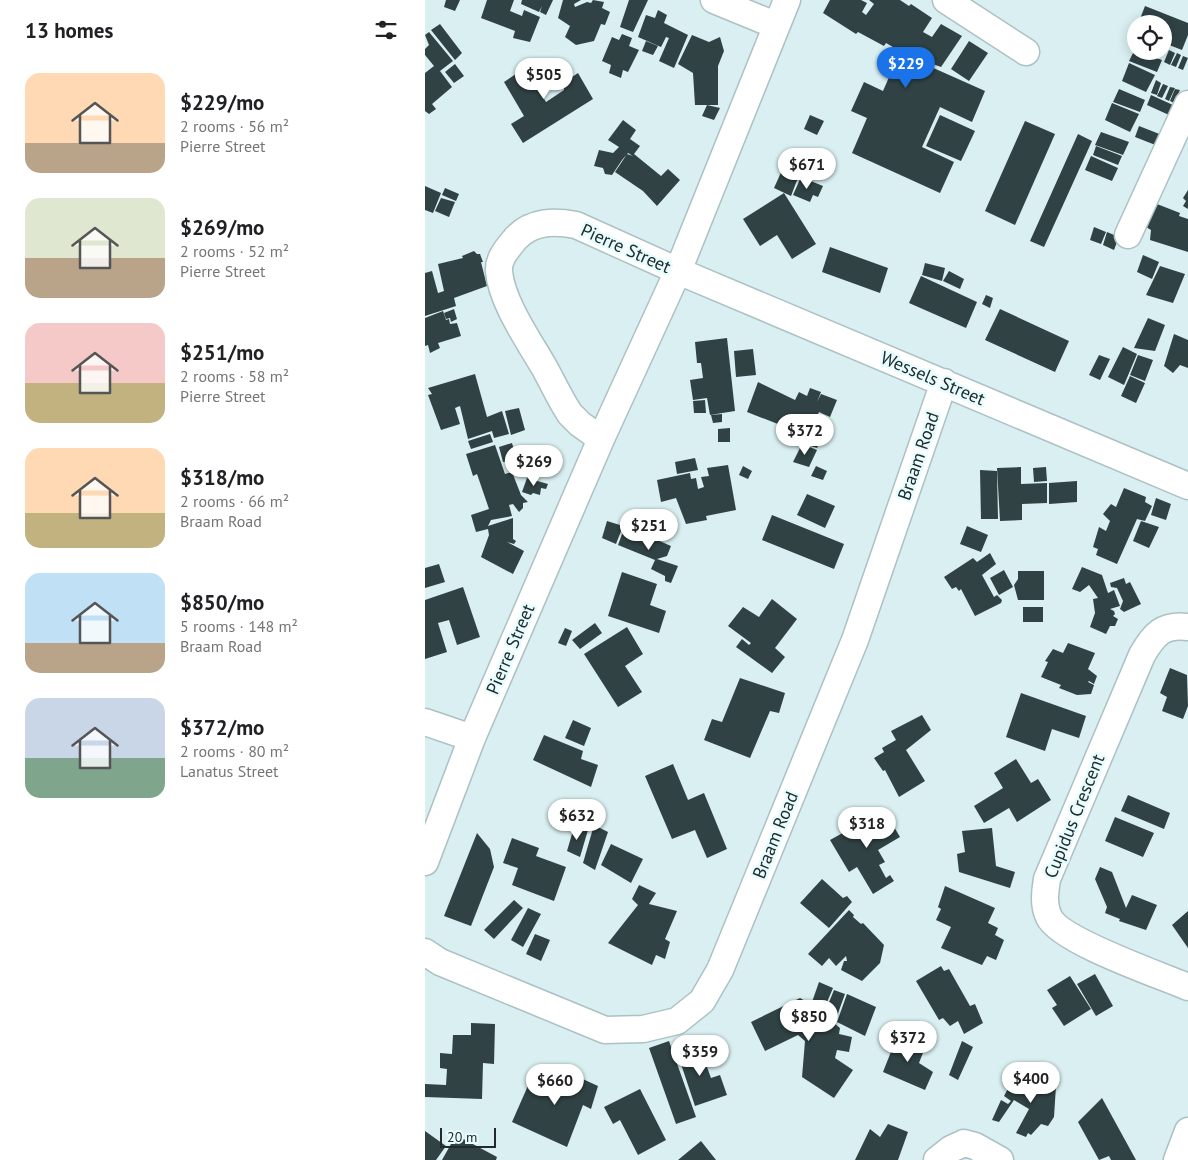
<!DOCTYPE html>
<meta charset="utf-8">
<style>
:root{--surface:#fff;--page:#f2f2f2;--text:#202124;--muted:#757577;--accent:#1a73e8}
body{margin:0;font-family:"PT Sans",sans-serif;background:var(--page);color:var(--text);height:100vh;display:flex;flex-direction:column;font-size:19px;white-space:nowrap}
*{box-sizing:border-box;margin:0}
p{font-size:16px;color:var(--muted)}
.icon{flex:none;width:28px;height:28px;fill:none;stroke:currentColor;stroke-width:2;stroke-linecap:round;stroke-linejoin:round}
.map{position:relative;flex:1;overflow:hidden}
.drawer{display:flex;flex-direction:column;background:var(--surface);width:425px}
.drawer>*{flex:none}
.fabs{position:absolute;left:702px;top:15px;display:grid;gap:10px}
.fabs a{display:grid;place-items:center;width:45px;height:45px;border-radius:50%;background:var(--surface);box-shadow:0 2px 12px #0003;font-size:25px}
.scale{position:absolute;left:15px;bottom:12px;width:56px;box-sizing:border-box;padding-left:5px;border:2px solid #222a2a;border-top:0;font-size:14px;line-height:18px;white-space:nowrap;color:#222a2a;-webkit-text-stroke:4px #e6fcfe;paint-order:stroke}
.price{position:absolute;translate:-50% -42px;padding:0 11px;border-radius:18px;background:#fff;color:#222;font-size:16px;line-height:32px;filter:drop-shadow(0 1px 2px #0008)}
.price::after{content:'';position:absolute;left:50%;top:30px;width:15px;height:11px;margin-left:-8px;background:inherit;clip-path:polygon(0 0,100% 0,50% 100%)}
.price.selected{background:var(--accent);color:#fff}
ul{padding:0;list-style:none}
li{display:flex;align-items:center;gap:15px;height:125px;padding:0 25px}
li span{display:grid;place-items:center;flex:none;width:140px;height:100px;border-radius:15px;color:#555}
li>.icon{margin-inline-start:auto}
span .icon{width:60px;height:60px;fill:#fffc;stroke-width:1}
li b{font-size:21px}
h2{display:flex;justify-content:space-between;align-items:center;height:60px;padding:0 25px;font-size:21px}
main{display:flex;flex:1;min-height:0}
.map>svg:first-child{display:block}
</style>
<main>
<section class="drawer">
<h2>13 homes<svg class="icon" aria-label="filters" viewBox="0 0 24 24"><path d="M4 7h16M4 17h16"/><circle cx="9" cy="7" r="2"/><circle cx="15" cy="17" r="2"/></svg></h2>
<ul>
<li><span style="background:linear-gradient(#ffd9b3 70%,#b9a48a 0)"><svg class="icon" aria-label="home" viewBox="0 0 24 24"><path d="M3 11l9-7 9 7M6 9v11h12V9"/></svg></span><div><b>$229/mo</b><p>2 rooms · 56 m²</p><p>Pierre Street</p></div></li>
<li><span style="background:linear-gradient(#dfe7d0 60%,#b9a48a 0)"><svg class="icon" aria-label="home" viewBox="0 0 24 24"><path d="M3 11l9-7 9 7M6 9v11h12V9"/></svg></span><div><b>$269/mo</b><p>2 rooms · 52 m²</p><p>Pierre Street</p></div></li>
<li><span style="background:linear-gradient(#f6c9c9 60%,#c2b280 0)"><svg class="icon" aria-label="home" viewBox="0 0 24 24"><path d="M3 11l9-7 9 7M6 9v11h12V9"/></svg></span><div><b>$251/mo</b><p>2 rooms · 58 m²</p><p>Pierre Street</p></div></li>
<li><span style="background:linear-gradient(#ffd9b3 65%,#c2b280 0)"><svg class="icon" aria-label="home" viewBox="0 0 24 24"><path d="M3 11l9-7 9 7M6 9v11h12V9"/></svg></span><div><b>$318/mo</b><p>2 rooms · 66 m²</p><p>Braam Road</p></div></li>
<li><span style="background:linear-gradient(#bfe0f5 70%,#b9a48a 0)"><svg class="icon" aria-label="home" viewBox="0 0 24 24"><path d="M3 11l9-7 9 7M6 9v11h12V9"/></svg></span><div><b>$850/mo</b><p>5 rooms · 148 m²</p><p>Braam Road</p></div></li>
<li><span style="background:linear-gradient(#c9d6e8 60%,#7fa58c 0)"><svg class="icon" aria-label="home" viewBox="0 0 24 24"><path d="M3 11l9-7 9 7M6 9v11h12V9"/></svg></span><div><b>$372/mo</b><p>2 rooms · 80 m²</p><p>Lanatus Street</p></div></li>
</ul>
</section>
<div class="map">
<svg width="763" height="1160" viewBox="0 0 763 1160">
<rect width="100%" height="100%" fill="#d9eff1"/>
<!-- building -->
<path fill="#304244" d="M 21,0 L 35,0 L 30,11 L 19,7 Z
M 62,0 L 89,0 L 85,11 L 97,16 L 99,10 L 115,17 L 105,42 L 88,38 L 90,31 L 56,18 Z
M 97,0 L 128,0 L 121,15 L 115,12 L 117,6 L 114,12 L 96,4 Z
M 138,0 L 156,0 L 149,4 L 150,7 L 162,2 L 166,3 L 168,0 L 179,2 L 177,8 L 185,12 L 180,25 L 176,24 L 169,41 L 151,45 L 140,37 L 145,26 L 133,18 Z
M 204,0 L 223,0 L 208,32 L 195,27 Z
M 405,0 L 436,0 L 442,3 L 437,12 L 441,15 L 449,4 L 444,0 L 475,0 L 484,6 L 486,4 L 507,18 L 498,32 L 507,37 L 516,24 L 537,36 L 516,67 L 505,63 L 503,65 L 493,58 L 494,55 L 486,52 L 483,56 L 504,66 L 560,91 L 547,122 L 515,107 L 497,147 L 529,162 L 515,193 L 427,153 L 442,118 L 426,111 L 439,82 L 458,91 L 475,52 L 480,54 L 461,43 L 459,46 L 433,32 L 431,34 L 398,13 Z
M 720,6 L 763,23 L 763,35 L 757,50 L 739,43 L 739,24 L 713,24 Z
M 233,10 L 242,15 L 239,23 L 263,35 L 249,68 L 234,61 L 244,38 L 241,37 L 236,47 L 213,37 L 221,15 L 230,18 Z
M 15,24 L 37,53 L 30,60 L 6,30 Z
M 4,32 L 28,61 L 15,71 L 27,87 L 7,104 L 11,109 L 4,114 L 0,111 L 0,73 L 9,66 L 0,55 L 0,49 L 4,45 L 0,35 Z
M 197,34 L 207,38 L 204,46 L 214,50 L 203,72 L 198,70 L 196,78 L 184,73 L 186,65 L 177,61 L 187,37 L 194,40 Z
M 267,35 L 284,42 L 295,37 L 299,51 L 293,66 L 293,105 L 282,105 L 295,108 L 289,120 L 277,116 L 282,105 L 270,105 L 268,73 L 253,64 Z
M 221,41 L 233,46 L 228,55 L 217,51 Z
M 544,41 L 563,53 L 544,81 L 526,69 Z
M 711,47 L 711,51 L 737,60 L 732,72 L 704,61 Z
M 744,50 L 750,53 L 745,65 L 739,62 Z
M 752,53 L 756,55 L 751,67 L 746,65 Z
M 758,56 L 763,58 L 758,70 L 753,68 Z
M 130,61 L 137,73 L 113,89 L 121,102 L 139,90 L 138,83 L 153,73 L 168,99 L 98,143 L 86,124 L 99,116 L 79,82 L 100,68 L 108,75 Z
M 704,63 L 730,75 L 721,92 L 697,81 Z
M 30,64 L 39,76 L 29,83 L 20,72 Z
M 731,80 L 736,83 L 732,95 L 726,93 Z
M 738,84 L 743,86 L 737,98 L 732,96 Z
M 745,87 L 750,88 L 744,101 L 740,99 Z
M 694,89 L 720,100 L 715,112 L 688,102 Z
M 750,89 L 755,90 L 749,103 L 745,101 Z
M 726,95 L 748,105 L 744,115 L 722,105 Z
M 687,103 L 714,114 L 705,132 L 680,120 Z
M 385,115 L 399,121 L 392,135 L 379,129 Z
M 515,115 L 550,131 L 536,161 L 501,146 Z
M 198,120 L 211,130 L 205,139 L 215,146 L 209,154 L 236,176 L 243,169 L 255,180 L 232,206 L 218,191 L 190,172 L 202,154 L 208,156 L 203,153 L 197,160 L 187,175 L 180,174 L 178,168 L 169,166 L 174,150 L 188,153 L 194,147 L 183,140 Z
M 600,121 L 630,134 L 590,225 L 560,211 Z
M 714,126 L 737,135 L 733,146 L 710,137 Z
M 676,132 L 704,142 L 698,155 L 670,145 Z
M 653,134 L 667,141 L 619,247 L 605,241 Z
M 671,146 L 697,156 L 693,165 L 668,155 Z
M 666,156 L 693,168 L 687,181 L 660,170 Z
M 358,168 L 374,175 L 366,196 L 349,188 Z
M 376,177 L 398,186 L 393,197 L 388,195 L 385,202 L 368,195 Z
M 0,186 L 16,193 L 8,213 L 0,210 Z
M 20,188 L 34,194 L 31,201 L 17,195 Z
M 763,190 L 763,209 L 758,206 L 761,201 L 758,198 Z
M 359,193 L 391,244 L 367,259 L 352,235 L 335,246 L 318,219 Z
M 16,198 L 30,202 L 24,217 L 10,211 Z
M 732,204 L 755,213 L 754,216 L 763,219 L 763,252 L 725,240 L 726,230 L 721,227 Z
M 669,227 L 681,232 L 676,244 L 665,240 Z
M 682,232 L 694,237 L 689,250 L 678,245 Z
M 405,247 L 463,268 L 455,293 L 397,272 Z
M 49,251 L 52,254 L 55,254 L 58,262 L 56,262 L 62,286 L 29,298 L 31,306 L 0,316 L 0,273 L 7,271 L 13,293 L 19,291 L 13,264 L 38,258 L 37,256 Z
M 718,255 L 734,262 L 727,279 L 712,272 Z
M 500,263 L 520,268 L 517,281 L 497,275 Z
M 735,266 L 760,274 L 748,303 L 721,295 Z
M 524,271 L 539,279 L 535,289 L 518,281 Z
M 496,276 L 552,302 L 541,328 L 484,303 Z
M 561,295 L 568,298 L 565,308 L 557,304 Z
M 29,309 L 32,319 L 26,322 L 25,318 L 21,319 L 19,313 Z
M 575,309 L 644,341 L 630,372 L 560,340 Z
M 18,311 L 21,320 L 18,321 L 24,319 L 25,324 L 32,323 L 36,336 L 13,343 L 15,348 L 5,353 L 3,345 L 0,346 L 0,318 Z
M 723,318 L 740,325 L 730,351 L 709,348 Z
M 749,334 L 763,340 L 763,368 L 755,365 L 748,373 L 739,366 Z
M 302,338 L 310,411 L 285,415 L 282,398 L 268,400 L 265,380 L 278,378 L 276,363 L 272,363 L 270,342 Z
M 698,347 L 712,354 L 699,385 L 683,377 Z
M 328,349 L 331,375 L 311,377 L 309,351 Z
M 674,355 L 685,359 L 675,380 L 664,375 Z
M 713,355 L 728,360 L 720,381 L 705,375 Z
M 50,374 L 62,417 L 77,411 L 84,434 L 69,438 L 67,431 L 43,439 L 35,406 L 30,408 L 35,424 L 16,430 L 3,395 L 7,394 L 3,388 Z
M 705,376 L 720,383 L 711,403 L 696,396 Z
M 333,382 L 370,400 L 374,392 L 382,396 L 385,388 L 396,392 L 392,402 L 396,394 L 412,400 L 405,417 L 394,412 L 390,422 L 401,426 L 392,448 L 380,444 L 382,436 L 376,433 L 373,440 L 361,435 L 363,428 L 322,412 Z
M 280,400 L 281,413 L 269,413 L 268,401 Z
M 94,408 L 100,430 L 86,435 L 80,411 Z
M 297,414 L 297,422 L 288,423 L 286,415 Z
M 305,428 L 305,442 L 293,442 L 293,429 Z
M 65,434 L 68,442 L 46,449 L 43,441 Z
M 87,443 L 92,460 L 78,462 L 74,447 Z
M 377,444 L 392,450 L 384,467 L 368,462 Z
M 70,445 L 80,474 L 87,472 L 96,495 L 103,502 L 98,503 L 98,508 L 94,512 L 88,504 L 84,505 L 87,516 L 66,520 L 63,526 L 88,518 L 88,539 L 91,541 L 89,544 L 82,542 L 99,551 L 88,574 L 56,557 L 64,535 L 63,529 L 51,532 L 46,515 L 64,509 L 52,474 L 48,476 L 41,454 Z
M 270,458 L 273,470 L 252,474 L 250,462 Z
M 303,465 L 311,510 L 281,516 L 282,520 L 261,524 L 251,498 L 236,502 L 232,480 L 265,473 L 266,479 L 271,478 L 273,489 L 279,487 L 276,477 L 284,476 L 282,468 Z
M 318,466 L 327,471 L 323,479 L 314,475 Z
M 391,466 L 402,471 L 398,480 L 386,476 Z
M 596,467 L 596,484 L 622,483 L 622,503 L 597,504 L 597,520 L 575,521 L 572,468 Z
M 621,467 L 622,481 L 609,482 L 608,468 Z
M 555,470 L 572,471 L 573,519 L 556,519 Z
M 102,478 L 123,484 L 121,489 L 116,488 L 115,495 L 108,493 L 106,495 L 97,492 Z
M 652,481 L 652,502 L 624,504 L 624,483 Z
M 699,488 L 721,497 L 720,502 L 727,506 L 720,521 L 712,519 L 692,564 L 671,555 L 673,549 L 668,547 L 674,527 L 681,531 L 685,521 L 678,514 L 686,504 L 691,507 Z
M 382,494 L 410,506 L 400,528 L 372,515 Z
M 731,498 L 746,504 L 741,520 L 726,515 Z
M 347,515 L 419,544 L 409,569 L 337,540 Z
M 182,521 L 198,526 L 191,544 L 177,538 Z
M 716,521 L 734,527 L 724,548 L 708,541 Z
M 200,526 L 246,546 L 242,556 L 232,559 L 253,566 L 246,583 L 240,581 L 240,576 L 226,569 L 230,560 L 193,545 Z
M 542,526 L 563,535 L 556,552 L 535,544 Z
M 565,553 L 571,564 L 557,575 L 569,597 L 572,595 L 577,600 L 576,603 L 550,616 L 536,589 L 534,591 L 531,587 L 527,589 L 519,577 L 548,558 L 552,562 Z
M 14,564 L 20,582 L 0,588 L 0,568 Z
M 657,567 L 677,575 L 683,593 L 689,590 L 695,606 L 685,609 L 689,611 L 690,614 L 688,616 L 693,619 L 690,626 L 685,626 L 681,634 L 665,627 L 670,613 L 668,599 L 673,598 L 664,585 L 655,592 L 647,589 Z
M 579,570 L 588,587 L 574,595 L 565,578 Z
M 593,571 L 619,571 L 619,600 L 593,600 L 589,585 L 593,579 Z
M 197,572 L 232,584 L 225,605 L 241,611 L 234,633 L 183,616 Z
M 699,578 L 701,584 L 705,582 L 716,604 L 699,612 L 695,609 L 698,601 L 692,588 L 686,587 L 685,583 Z
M 38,587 L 55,637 L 32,645 L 24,620 L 13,623 L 22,652 L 0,659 L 0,600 Z
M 347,599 L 372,619 L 350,648 L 360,657 L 347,673 L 311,647 L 317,639 L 324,645 L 326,643 L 303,626 L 318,607 L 334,617 Z
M 598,607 L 618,607 L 618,622 L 598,622 Z
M 170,623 L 177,633 L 155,649 L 147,640 Z
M 202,627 L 218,654 L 200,666 L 217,692 L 193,707 L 159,654 Z
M 140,628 L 147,631 L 141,646 L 133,643 Z
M 643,643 L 670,653 L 663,669 L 672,676 L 669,684 L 664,681 L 663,682 L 669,685 L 666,694 L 652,695 L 634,688 L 636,685 L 616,677 L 623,662 L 620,661 L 628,649 L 638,653 Z
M 745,668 L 762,675 L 763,706 L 758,719 L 737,711 L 742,697 L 735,693 Z
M 315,678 L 360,693 L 354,713 L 345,711 L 325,758 L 279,740 L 287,719 L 297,722 Z
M 596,693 L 661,716 L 654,738 L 627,729 L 620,751 L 581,737 Z
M 497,715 L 506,730 L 481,750 L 500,781 L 474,797 L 460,770 L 458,771 L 449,758 L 459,752 L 457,748 L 471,740 L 466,731 Z
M 148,720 L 166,728 L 159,746 L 140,738 Z
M 119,735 L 158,751 L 156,759 L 173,765 L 166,787 L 108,760 Z
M 591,759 L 606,783 L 613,779 L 626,800 L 592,822 L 584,808 L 559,823 L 549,806 L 578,788 L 569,773 Z
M 248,764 L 263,800 L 279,793 L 302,849 L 282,858 L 270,830 L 247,839 L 220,776 Z
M 703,795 L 745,813 L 739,829 L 696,811 Z
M 459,810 L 475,837 L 453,850 L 460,862 L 454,865 L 461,878 L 465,875 L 469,881 L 448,894 L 432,867 L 424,872 L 405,840 Z
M 690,817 L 729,833 L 718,857 L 680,841 Z
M 169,825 L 183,832 L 170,870 L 158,863 Z
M 149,827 L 163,830 L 155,857 L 142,851 Z
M 567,828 L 571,866 L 590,872 L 585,888 L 534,872 L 532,854 L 540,852 L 537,831 Z
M 52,833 L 65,849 L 69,867 L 46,926 L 19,916 Z
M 87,838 L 114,848 L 111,856 L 141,867 L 129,901 L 87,885 L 93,868 L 78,863 Z
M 186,844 L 218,859 L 206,883 L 176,865 Z
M 675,867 L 687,872 L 701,908 L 707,895 L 732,905 L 721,930 L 694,921 L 695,919 L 680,913 L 682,907 L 670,879 Z
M 397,879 L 418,898 L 422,896 L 427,902 L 404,928 L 375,903 Z
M 214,885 L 231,893 L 224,904 L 252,911 L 240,939 L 245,942 L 240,959 L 231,955 L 227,965 L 183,943 L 213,905 L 207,899 Z
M 520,886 L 570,908 L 563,923 L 573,928 L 570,935 L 579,940 L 571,960 L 562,956 L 557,965 L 516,948 L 526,927 L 511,920 L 516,909 L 513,907 Z
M 89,900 L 98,908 L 69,939 L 59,930 Z
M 103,908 L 116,914 L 98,947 L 86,940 Z
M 424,910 L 429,915 L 428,917 L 436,924 L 438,923 L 459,945 L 455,963 L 437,981 L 416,970 L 419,961 L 422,961 L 421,956 L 411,966 L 404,958 L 397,966 L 383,954 Z
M 763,911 L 763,948 L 747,925 Z
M 110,934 L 125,940 L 116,961 L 101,954 Z
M 516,966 L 519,971 L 524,969 L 545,1006 L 550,1004 L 558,1023 L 539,1034 L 533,1021 L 525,1026 L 518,1018 L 514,1020 L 491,981 Z
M 670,974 L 688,1006 L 671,1016 L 652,984 Z
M 645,976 L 666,1009 L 639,1026 L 627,1008 L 632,1005 L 622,990 Z
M 394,982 L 408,988 L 400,1007 L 387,1002 Z
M 409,990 L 420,994 L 412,1016 L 400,1012 Z
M 422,994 L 451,1007 L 440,1036 L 412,1022 Z
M 375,998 L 389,1006 L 391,1004 L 401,1009 L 398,1014 L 415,1028 L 414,1034 L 427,1037 L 424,1052 L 412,1050 L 410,1058 L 428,1070 L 409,1098 L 377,1077 L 380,1041 L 373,1035 L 340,1051 L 326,1022 Z
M 46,1023 L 70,1024 L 69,1064 L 58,1063 L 57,1099 L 0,1097 L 0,1084 L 21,1085 L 22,1069 L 15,1068 L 15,1053 L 27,1054 L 28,1035 L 46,1035 Z
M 473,1034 L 501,1045 L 494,1063 L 508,1072 L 500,1090 L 458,1072 Z
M 244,1041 L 271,1117 L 251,1124 L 224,1048 Z
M 537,1041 L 548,1047 L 533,1080 L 524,1075 Z
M 274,1045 L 286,1078 L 295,1075 L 302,1095 L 270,1106 L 252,1052 Z
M 138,1070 L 173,1086 L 166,1109 L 158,1105 L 142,1147 L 87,1122 L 109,1072 L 134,1084 Z
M 612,1075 L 631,1086 L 629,1117 L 623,1126 L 616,1124 L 606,1135 L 603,1133 L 601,1137 L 591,1133 L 604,1109 L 589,1100 L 574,1122 L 567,1120 L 576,1100 L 583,1104 L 586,1101 L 579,1096 L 587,1081 L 603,1088 L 605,1092 L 607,1091 L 604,1087 Z
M 215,1089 L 241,1140 L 213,1155 L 195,1120 L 188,1124 L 179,1107 Z
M 677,1098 L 711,1160 L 686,1160 L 684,1156 L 674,1160 L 653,1122 Z
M 463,1124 L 483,1132 L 473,1160 L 430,1160 L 445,1129 L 455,1137 Z
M 0,1131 L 21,1146 L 11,1160 L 0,1160 Z
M 31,1135 L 72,1157 L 71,1160 L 17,1160 Z
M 276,1141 L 291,1160 L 253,1160 Z"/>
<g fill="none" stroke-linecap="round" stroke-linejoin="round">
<defs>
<path id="minor" d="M 289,0 L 350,25
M 521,0 L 601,52
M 703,235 L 763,104
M 176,439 L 155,424 L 145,414 C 135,399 128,383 119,367 C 104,341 76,301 74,271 C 73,258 83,248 91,238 C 107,221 129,221 151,225 L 253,271 L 763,486
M 763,627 C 738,624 729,634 717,655 L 622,879 C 620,892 618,905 624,917 C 635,941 735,975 763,987
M 0,722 L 47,738
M 0,862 L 47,738 L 176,439 L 253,271 L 362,0
M 0,952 L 15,962 L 180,1030 L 218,1029 L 252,1021 L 277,1001 L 295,970 L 430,640 L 519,382
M 512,1160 L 526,1149 L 539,1143 L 550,1146 L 575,1160
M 752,1160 L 763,1131"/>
</defs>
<!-- minor casing -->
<use href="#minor" stroke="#acc1c3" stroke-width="29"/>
<!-- minor -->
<use href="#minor" stroke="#fff" stroke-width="26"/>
</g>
<g text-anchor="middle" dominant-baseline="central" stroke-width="5" stroke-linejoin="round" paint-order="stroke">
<!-- street labels -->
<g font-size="18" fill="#222a2a" stroke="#e6fcfe">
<text transform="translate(201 248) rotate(24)">Pierre Street</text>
<text transform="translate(508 378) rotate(23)">Wessels Street</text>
<text transform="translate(493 456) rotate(-71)">Braam Road</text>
<text transform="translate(85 649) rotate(-67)">Pierre Street</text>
<text transform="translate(649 816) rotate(-68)">Cupidus Crescent</text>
<text transform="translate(350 835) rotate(-68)">Braam Road</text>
</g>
</g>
</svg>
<div class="fabs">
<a><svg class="icon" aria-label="locate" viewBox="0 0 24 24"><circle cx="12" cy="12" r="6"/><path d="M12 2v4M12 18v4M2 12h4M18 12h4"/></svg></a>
</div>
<div class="scale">20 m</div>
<b class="price selected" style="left:481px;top:89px">$229</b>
<b class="price" style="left:119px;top:100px">$505</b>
<b class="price" style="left:382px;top:190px">$671</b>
<b class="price" style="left:380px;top:456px">$372</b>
<b class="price" style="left:109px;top:487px">$269</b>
<b class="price" style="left:224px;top:551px">$251</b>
<b class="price" style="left:152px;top:841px">$632</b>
<b class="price" style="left:442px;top:849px">$318</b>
<b class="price" style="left:384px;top:1042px">$850</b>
<b class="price" style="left:483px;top:1063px">$372</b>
<b class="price" style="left:275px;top:1077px">$359</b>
<b class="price" style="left:606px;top:1104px">$400</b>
<b class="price" style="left:130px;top:1106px">$660</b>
</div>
</main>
